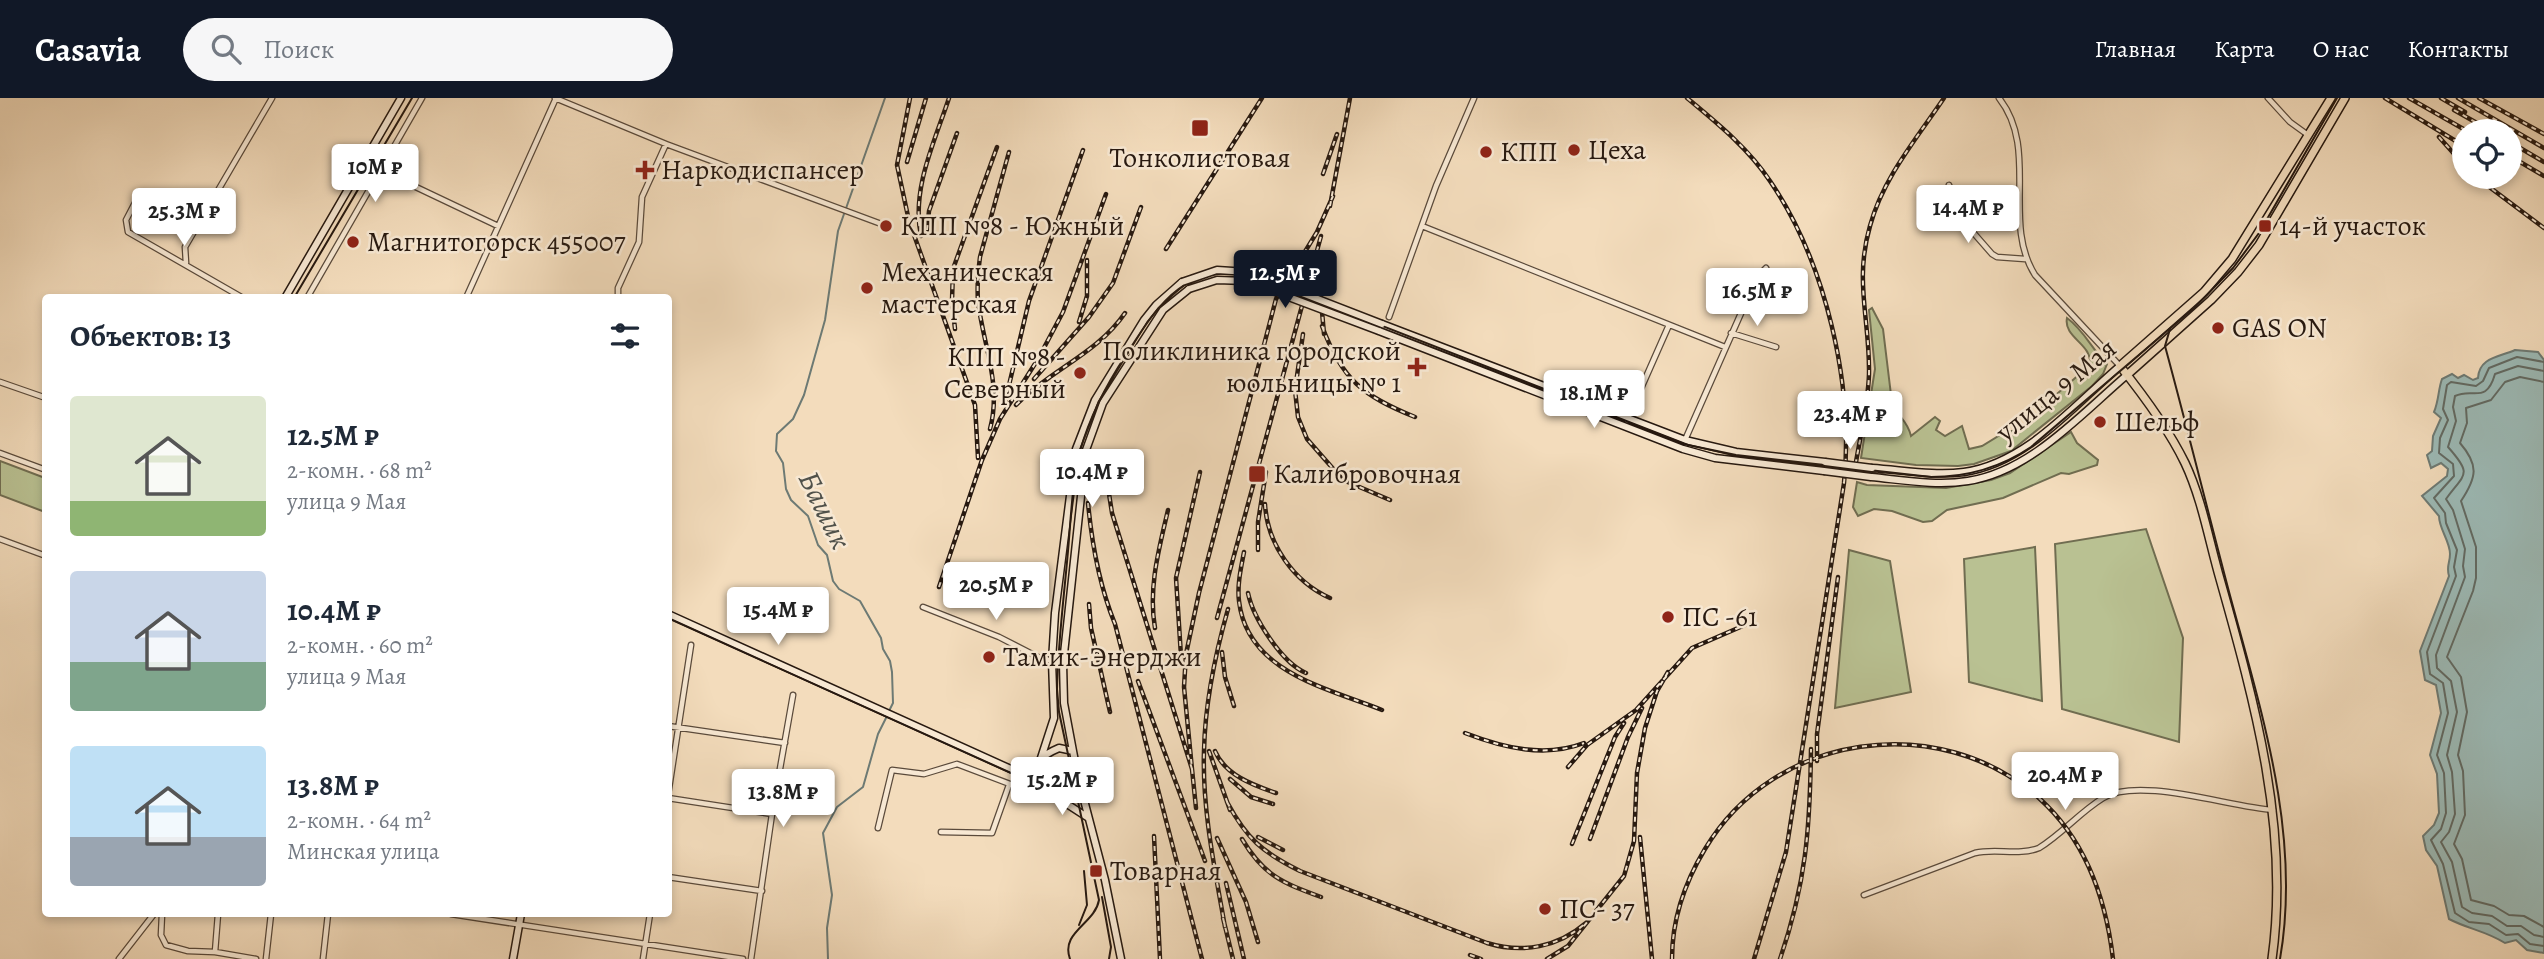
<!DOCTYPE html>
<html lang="ru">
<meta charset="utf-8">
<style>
:root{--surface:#fff;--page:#f6f6f7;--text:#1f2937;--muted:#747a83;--accent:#111827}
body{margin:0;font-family:Alegreya,serif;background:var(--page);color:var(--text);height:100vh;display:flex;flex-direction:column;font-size:26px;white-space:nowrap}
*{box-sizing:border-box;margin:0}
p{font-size:23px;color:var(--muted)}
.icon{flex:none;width:38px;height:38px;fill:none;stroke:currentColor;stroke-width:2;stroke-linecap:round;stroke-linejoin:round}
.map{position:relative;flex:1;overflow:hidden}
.drawer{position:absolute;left:42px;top:196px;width:630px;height:623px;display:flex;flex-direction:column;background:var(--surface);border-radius:7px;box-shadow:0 4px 10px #0003}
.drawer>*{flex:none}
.fabs{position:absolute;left:2452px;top:21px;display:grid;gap:14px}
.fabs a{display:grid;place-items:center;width:70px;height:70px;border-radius:50%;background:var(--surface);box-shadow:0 4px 10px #0003;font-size:35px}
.price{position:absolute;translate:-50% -60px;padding:0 16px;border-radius:7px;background:#fff;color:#222;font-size:23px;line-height:46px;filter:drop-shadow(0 2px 4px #0008)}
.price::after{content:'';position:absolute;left:50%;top:42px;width:21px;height:16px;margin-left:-10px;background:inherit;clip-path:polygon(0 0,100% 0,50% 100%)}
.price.selected{background:var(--accent);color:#fff}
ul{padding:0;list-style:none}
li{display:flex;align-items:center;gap:21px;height:175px;padding:0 28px}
li span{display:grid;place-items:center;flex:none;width:196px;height:140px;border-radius:7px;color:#555}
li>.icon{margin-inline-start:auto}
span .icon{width:84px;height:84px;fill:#fffc;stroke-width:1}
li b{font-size:30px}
h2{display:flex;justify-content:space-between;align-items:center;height:84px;padding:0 28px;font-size:30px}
header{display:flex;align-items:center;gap:42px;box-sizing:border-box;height:98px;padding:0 35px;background:var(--accent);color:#fff}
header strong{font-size:33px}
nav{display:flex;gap:38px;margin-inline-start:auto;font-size:24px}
.search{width:490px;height:63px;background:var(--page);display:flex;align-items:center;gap:18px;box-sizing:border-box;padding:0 24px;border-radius:38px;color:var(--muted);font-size:26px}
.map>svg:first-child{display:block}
</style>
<header>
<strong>Casavia</strong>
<div class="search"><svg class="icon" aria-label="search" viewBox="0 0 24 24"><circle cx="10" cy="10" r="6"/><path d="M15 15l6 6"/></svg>Поиск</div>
<nav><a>Главная</a><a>Карта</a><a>О нас</a><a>Контакты</a></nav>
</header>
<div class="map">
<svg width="2544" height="861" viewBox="0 0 2544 861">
<rect width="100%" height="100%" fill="#f3dcbc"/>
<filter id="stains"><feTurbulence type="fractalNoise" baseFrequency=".00286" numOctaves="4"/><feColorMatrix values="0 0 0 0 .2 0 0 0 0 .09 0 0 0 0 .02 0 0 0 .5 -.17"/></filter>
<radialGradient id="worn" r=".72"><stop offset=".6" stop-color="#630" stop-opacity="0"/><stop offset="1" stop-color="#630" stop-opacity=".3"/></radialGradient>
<!-- green -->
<path fill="#b9c192" stroke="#706d51" stroke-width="2" d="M 1872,210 L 1883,231 L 1892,305 C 1898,320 1907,321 1911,338 L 1935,319 L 1940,323 L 1936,332 L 1945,338 L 1962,328 L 1969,351 L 1982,348 L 2005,334 L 2018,332 L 2038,318 L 2042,309 L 2090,267 C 2093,246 2063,240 2067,220 C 2084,232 2093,253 2107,266 L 2103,276 L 2092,288 L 2011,353 L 1974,366 L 1958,368 L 1916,367 L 1861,360 L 1875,271 L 1869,212 Z
M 2071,334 L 2077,345 L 2098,362 L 2097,367 L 2069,376 L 2061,375 L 2003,400 L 1947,412 L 1932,423 L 1923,424 L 1892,413 L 1874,411 L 1858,418 L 1853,409 L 1857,384 L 1867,387 L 1946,390 L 1991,382 L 2010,375 Z
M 0,363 L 45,380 L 45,414 L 0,397 Z
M 2146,431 L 2183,540 L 2179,644 L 2062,611 L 2055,446 Z
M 2035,449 L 2042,603 L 1969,584 L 1964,461 Z
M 1849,452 L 1890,463 L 1911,594 L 1835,610 Z"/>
<!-- water -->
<path fill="#9cbab6" stroke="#6d7a74" stroke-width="2" d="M 2515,252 L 2538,254 L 2544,262 L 2544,855 L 2527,852 L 2516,842 L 2505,845 C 2486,833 2468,831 2449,821 L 2437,768 L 2426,752 L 2423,738 L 2434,727 L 2439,715 L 2437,676 L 2430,657 L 2441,615 L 2436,587 L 2425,582 L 2420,553 L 2449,478 C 2446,468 2450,465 2450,456 C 2450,443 2439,431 2439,418 L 2422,398 L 2447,378 L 2448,371 L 2441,365 L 2431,370 L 2427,357 L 2432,353 L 2433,338 L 2441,320 L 2434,314 C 2439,302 2438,292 2442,281 L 2452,276 L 2458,280 L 2464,277 L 2473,282 L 2478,280 C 2479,259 2500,259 2515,252 Z"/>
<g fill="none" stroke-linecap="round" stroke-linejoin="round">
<!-- shore -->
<path stroke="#626a63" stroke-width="2" d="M 2544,264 L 2517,259 L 2489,270 L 2483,283 L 2476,288 L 2451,284 L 2447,287 L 2443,311 L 2448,322 L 2440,340 L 2439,355 L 2453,366 L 2454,378 L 2434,400 L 2445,415 L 2446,425 L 2457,452 L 2454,469 L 2456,478 L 2427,554 L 2430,576 L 2443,585 L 2448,615 L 2437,657 L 2444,675 L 2446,715 L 2441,731 L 2431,742 L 2443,766 L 2455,815 L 2469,824 L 2489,826 L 2506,837 L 2518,836 L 2530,846 L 2544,848
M 2544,273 L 2518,268 L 2495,276 C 2486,307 2473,289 2455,298 L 2453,309 L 2456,323 L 2448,349 C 2473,377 2465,375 2446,401 L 2453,412 L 2465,451 L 2463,468 L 2465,479 L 2436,557 L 2437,570 L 2451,583 L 2457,614 L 2447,657 L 2452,674 L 2455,716 L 2449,734 L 2441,744 L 2452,764 L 2462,809 L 2472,815 L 2492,818 L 2507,828 L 2521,828 L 2534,837 L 2544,839
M 2544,284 L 2520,279 L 2505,284 L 2491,302 L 2466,310 L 2467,325 L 2460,345 C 2479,367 2477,379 2461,403 L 2476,449 L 2476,480 L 2473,493 L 2447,559 L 2461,579 L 2467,614 L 2458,657 L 2463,673 L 2465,717 L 2454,746 L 2462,761 L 2471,802 L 2494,808 L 2509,817 L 2524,818 L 2544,829"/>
<!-- stream -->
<path stroke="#6d7a74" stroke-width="2" d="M 885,0 L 838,133 L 825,222 L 804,297 L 793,321 L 777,336 L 776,353 L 783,365 L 786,391 L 791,402 L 808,418 L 818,447 L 827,457 L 833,483 L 839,491 L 860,503 L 881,540 L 883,551 L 890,563 L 892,574 L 893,605 L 889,613
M 828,861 L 827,830 L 832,797 L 823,735 L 837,709 L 863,689 L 878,636 L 887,618"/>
<defs>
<path id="street" d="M 555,0 L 666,46 L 884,127
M 1999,0 C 2040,52 2001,123 2035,177 L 2120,268
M 2268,0 L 2290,24 L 2308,37
M 380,72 L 498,128
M 1949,87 L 1957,116 L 1992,156 L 1997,159 L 2025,161
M 139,97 L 126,122 L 128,134 L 243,200
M 1422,128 L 1725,249
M 186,165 L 185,149 L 272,0
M 618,199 L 618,190 L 639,144 L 642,99 L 666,46
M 307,200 L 422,0
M 466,200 L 556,0
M 1389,219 L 1436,88 L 1474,0
M 1731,235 L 1776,249
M 0,284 L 46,300
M 1627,322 L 1669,227
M 1685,342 L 1757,179 L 1766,170
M 0,355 L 46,372
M 0,441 L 46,458
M 923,509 L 999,539 L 1040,560 L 1063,565
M 668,628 L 785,645
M 668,697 L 691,547
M 668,700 L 772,716
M 878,730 L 892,672 L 924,676 L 957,666 L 1023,691 L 1040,690
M 941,734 L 992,735 L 1009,687
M 668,779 L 762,793
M 1864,797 L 1975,755 C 1995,750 2019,758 2039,750 C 2062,736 2080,714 2103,700 C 2139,678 2229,709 2273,712
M 162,816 L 161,837 L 166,847 L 188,853 L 215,854
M 218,816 L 215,854 L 256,861
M 451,816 L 743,861
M 119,861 L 154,816
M 266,861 L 271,816
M 323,861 L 328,816
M 643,861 L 650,816
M 751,861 L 772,716 L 793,597"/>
<path id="secondary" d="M 285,200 L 401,0
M 1382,226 L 1685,342 L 1736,354 L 1825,364
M 1379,233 L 1683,351 L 1715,360 L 1824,373
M 1872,370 C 1903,372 1934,378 1964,374 C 2027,365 2074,307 2120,268
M 1871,379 C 1903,382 1936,388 1968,383 C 2031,373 2080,317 2127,277
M 668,516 L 1035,682
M 1059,650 L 1073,653 L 1078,679 L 1068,690 L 1053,697 C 1038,693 1028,676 1040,662 C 1045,656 1052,653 1059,650 Z
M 1073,653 L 1064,605 L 1063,565 L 1086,352 L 1103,305 L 1163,212 L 1189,191
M 1041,660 L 1054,620 L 1052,563 L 1055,515 L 1076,351 L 1095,302 L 1144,222 L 1156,207 L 1182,184
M 1017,672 L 1037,665
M 1078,679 L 1105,782 L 1121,861
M 1053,697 L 1087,719
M 513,861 L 521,816"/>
<path id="primary" d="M 2127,277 L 2211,202 L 2238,174 L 2259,147 L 2345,0
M 2272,861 C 2290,732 2255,605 2220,481 C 2209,443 2202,401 2185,365 C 2168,330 2144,298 2120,268 L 2204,194 L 2232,161 L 2331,0"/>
</defs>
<!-- street casing -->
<use href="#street" stroke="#5a4a3b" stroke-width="7"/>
<!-- secondary casing -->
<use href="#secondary" stroke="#271910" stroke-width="9"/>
<!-- primary casing -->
<use href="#primary" stroke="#271910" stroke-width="10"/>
<!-- street -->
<use href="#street" stroke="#f7e8d3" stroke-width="4.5"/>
<!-- secondary -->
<use href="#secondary" stroke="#f7e8d3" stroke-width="6"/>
<!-- primary -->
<use href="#primary" stroke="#f3dcbc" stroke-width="7"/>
<!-- tram -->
<path stroke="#271910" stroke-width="2" d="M 294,200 L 412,0
M 2170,231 L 2165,248 C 2187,329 2207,410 2228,490 C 2260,610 2302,735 2280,861
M 668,520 L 1022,680 L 1040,685 L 1067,685 L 1079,698
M 1102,799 L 1111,849 L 1109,861
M 1079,827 L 1087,807 L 1084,773
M 1070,861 C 1060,834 1095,826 1099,802 L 1059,614 L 1057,591 C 1058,545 1064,499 1068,453 C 1071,420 1072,385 1080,353 C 1090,318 1106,287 1126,257 C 1160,203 1188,161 1259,180 L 1688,347 L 1736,357 L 1931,379 C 1968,379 2000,370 2031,349 L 2194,210 L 2233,170 L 2259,135 L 2337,0"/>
<defs>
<path id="rail" d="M 910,0 L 897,67 L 909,123 L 975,307 L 978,360
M 1687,0 C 1717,25 1748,50 1770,83 C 1826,165 1854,287 1844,385 L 1786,754 L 1754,861
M 2385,0 L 2464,48
M 2409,0 L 2467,33
M 2441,0 L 2465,14
M 2458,0 L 2544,50
M 2479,0 L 2544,36
M 2454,12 L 2491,33
M 2439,39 L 2464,67
M 2510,44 L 2544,64
M 2510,58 L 2544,78
M 907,64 L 926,0
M 1323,76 L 1337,36
M 2476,79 L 2544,130
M 1330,108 L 1350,0
M 927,132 L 929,113 L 957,35
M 921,138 C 911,91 935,43 949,0
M 1166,151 L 1262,0
M 1323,159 L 1320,191 L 1324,236
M 1079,224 L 1087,198 L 1087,162
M 1322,228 C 1342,282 1363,298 1415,319
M 955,231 L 952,203 L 953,171 L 997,49
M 1303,236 L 1295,292 L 1298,319 L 1307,341 L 1343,382 L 1390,402
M 1034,281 L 1089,219 L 1113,185 L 1141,109
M 1005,304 L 1029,203 L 1083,52
M 1016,307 C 1050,272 1097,256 1125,215
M 990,331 C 1002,286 983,247 978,203 C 977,189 978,174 980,159 L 1009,54
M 1111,359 L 1107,383 L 1112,415 L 1192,671 L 1184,589 L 1186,556 L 1199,495 L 1276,201 L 1317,134 L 1333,98
M 1854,376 C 1859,343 1868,309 1869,276 C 1870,222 1854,183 1870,128 C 1883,80 1917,40 1944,0
M 1088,405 C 1092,447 1099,487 1115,526 L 1202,861
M 1265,406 C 1267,446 1294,484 1330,500
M 1258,452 L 1258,424 L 1266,374
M 1244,454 C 1241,470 1237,487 1239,503 C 1247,574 1327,590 1382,612
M 939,489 L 982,362 L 1000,321 L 1038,261 L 1063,214 L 1106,96
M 1248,495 C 1253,520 1282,565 1306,575
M 1089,506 L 1091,530 L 1110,614
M 1217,520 L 1321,138
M 1155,530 C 1148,490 1159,451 1168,412
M 1222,554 L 1225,579 L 1234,608
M 1181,558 L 1176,480 L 1200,374
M 1138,583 L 1205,763
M 1465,635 C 1504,650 1545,660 1584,645
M 1209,653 L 1230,712
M 1215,653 C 1225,677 1253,687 1276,695
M 1817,663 L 1817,636 L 1838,479
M 1568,669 L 1587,647 L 1636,612 L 1692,550 L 1745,527
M 1192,671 L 1196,710
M 1230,681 L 1251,699 L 1273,706
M 1227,704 C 1247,741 1262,754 1300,773 L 1487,845 C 1523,856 1558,849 1586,825
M 1154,738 L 1160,861
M 1258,739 L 1283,752
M 1640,739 L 1652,861
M 1217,740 L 1246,804 L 1258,844
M 1242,741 C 1264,778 1283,785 1321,799
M 1590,741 L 1628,639 L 1642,610
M 1572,746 L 1615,639 L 1624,625
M 1226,785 L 1244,861
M 1223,820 L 1233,861
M 1225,829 C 1215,772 1202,711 1204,653 C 1205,605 1215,557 1228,511
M 1470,857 L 1481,861
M 1547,861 L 1568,848 L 1624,778 L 1634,743 L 1637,675 L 1645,630 L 1657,593 L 1668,574
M 1672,861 C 1672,822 1685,784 1705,751 C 1774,635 1939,611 2040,701 C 2086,743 2106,801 2113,861
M 1780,861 C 1806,785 1810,731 1811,651"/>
</defs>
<!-- rail casing -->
<use href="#rail" stroke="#271910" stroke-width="4.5"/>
<!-- rail -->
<use href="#rail" stroke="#f7e8d3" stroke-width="2" stroke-dasharray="5" stroke-linecap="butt"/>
<defs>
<path id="secondary-bridge" d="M 1182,184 L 1217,172 L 1248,174 L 1382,226
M 1189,191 L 1217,182 L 1246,183 L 1379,233
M 1825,364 L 1872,370
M 1824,373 L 1871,379"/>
</defs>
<!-- secondary-bridge casing -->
<use href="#secondary-bridge" stroke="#271910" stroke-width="9" stroke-linecap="butt"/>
<!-- secondary-bridge -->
<use href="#secondary-bridge" stroke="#f7e8d3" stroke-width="6"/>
</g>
<!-- markers -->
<g fill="#8f2418" stroke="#f7e8d3" stroke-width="2.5">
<rect x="1191" y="21" width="18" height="18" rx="3.5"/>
<circle cx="1574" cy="52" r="7"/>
<circle cx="1486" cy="54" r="7"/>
<path d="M641.5 61.5h7v7h7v7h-7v7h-7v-7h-7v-7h7z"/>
<circle cx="886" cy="128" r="7"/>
<rect x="2258" y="121" width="14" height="14" rx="3.5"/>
<circle cx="353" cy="144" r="7"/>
<circle cx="867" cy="190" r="7"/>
<circle cx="2218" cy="230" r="7"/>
<path d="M1413.5 258.5h7v7h7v7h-7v7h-7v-7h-7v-7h7z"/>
<circle cx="1080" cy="275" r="7"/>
<circle cx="2100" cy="324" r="7"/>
<rect x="1248" y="367" width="18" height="18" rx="3.5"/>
<circle cx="1668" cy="519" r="7"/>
<circle cx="989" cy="559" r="7"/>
<rect x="1089" y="766" width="14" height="14" rx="3.5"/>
<circle cx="1545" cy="811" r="7"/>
</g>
<g text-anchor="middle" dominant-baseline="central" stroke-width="5" stroke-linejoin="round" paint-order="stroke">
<!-- poi labels -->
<g font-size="28" fill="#271910" stroke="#f7e8d3" text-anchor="start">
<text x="1588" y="52">Цеха</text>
<text x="1500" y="54">КПП</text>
<text x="1200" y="60" text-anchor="middle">Тонколистовая</text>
<text x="661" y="72">Наркодиспансер</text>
<text x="900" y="128">КПП №8 - Южный</text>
<text x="2279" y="128">14-й участок</text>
<text x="367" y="144">Магнитогорск 455007</text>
<text x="881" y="174">Механическая<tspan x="881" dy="32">мастерская</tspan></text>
<text x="2232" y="230">GAS ON</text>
<text x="1401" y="253" text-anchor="end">Поликлиника городской<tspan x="1401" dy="32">юольницы № 1</tspan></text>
<text x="1066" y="259" text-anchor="end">КПП №8 -<tspan x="1066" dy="32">Северный</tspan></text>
<text x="2114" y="324">Шельф</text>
<text x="1273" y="376">Калибровочная</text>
<text x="1682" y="519">ПС -61</text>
<text x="1003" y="559">Тамик-Энерджи</text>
<text x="1110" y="773">Товарная</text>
<text x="1559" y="811">ПС- 37</text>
</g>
<!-- street labels -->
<g font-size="28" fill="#271910" stroke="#f7e8d3">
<text transform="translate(2056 292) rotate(-39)">улица 9 Мая</text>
</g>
<!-- water labels -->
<g font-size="30" font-style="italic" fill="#50514a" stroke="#f7e8d3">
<text transform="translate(825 412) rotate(64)">Башик</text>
</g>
</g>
<rect width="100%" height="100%" filter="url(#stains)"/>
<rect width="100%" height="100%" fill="url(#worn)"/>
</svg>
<div class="fabs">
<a><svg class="icon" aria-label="locate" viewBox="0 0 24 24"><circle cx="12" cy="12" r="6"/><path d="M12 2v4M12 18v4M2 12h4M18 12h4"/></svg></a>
</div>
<b class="price" style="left:375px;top:106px">10M ₽</b>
<b class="price" style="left:1968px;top:147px">14.4M ₽</b>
<b class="price" style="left:184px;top:150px">25.3M ₽</b>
<b class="price selected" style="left:1285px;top:212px">12.5M ₽</b>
<b class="price" style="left:1757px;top:230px">16.5M ₽</b>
<b class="price" style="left:1594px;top:332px">18.1M ₽</b>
<b class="price" style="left:1850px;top:353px">23.4M ₽</b>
<b class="price" style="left:1092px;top:411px">10.4M ₽</b>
<b class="price" style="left:996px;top:524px">20.5M ₽</b>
<b class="price" style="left:778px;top:549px">15.4M ₽</b>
<b class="price" style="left:2065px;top:714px">20.4M ₽</b>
<b class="price" style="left:1062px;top:719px">15.2M ₽</b>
<b class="price" style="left:783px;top:731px">13.8M ₽</b>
<section class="drawer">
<h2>Объектов: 13<svg class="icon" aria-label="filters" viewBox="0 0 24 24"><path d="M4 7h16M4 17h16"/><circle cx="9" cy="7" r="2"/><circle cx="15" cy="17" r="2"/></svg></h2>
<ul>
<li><span style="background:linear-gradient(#dfe7d0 75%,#8fb573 0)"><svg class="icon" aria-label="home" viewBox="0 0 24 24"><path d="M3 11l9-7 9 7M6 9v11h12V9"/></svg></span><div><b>12.5M ₽</b><p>2-комн. · 68 m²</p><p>улица 9 Мая</p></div></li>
<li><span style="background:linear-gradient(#c9d6e8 65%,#7fa58c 0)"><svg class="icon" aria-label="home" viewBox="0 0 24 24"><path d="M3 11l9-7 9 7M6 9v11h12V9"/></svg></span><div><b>10.4M ₽</b><p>2-комн. · 60 m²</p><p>улица 9 Мая</p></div></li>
<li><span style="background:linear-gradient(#bfe0f5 65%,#9aa5b1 0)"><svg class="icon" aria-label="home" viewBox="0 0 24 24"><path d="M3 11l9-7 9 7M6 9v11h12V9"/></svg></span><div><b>13.8M ₽</b><p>2-комн. · 64 m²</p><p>Минская улица</p></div></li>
</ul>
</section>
</div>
